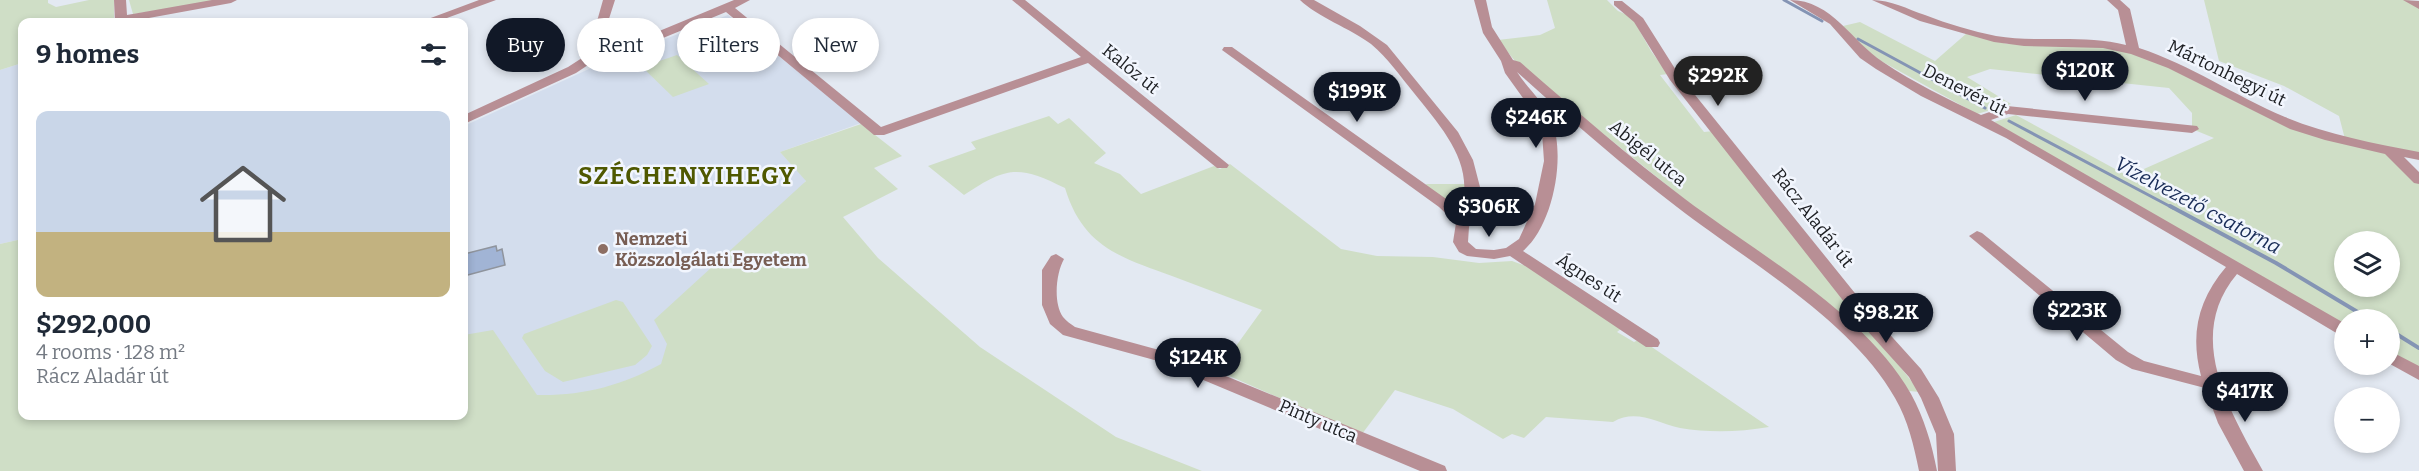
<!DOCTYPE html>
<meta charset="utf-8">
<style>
:root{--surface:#fff;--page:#f2f2f3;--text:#1f2937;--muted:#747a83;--line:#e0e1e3;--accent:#111827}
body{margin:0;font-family:Bitter,serif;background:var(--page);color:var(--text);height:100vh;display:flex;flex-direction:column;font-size:22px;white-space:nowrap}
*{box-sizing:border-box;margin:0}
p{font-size:20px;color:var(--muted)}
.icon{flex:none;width:33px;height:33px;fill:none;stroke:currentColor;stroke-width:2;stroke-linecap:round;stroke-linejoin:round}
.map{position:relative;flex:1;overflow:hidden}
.panel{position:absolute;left:18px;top:18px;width:450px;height:402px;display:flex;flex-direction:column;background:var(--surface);border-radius:12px;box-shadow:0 3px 9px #0003}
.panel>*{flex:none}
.top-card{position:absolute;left:486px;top:18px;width:570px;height:54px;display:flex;gap:12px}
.controls{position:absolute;left:2334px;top:231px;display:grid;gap:12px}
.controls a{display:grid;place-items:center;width:66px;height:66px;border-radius:50%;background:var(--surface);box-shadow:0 3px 9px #0003;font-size:30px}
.price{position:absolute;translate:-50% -51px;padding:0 14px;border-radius:21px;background:var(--accent);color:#fff;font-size:20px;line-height:39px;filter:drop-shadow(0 2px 3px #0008)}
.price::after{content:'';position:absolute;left:50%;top:36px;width:18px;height:14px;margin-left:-9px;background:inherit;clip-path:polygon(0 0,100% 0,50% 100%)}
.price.selected{background:#222;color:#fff}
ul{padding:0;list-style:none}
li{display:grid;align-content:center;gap:12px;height:318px;padding:0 18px}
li+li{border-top:2px solid var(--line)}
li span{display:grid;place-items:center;height:186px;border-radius:12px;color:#555}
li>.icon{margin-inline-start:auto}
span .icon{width:108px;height:108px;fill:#fffc;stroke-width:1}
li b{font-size:26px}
h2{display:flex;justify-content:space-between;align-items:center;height:72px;padding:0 18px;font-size:26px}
.chip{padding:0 21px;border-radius:27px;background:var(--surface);box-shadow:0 3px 9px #0003;font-size:21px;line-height:54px}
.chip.selected{background:var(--accent);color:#fff}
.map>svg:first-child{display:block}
</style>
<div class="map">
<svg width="2419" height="471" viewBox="0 0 2419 471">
<rect width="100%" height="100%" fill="#e3e9f2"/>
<!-- built -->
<path fill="#d3dded" d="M 728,15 L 861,123 L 780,152 L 806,180 L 707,353 L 636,417 L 464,388 L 464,126 L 602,63 Z
M 22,63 L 22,239 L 0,244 L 0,70 Z"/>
<!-- green -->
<path fill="#cfdec6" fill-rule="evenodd" d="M 0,0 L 48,0 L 48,3 L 56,7 L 89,0 L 114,0 L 114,22 L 22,22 L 22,63 L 0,70 Z
M 129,0 L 226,0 L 133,14 Z
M 1547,0 L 1607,0 L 1618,11 L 1632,17 L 1651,51 L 1668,74 L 1660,75 L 1704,132 L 1714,131 L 1920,392 L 1909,391 L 1884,360 L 1519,66 L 1498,40 L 1540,35 L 1555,28 Z
M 2204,0 L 2409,0 L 2419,6 L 2419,156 L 2391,151 L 2419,180 L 2419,374 L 2390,357 L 2390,320 L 2344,320 L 2344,330 L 1994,122 L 2016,115 L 2128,176 L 2214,138 L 2192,129 L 2192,113 L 2169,88 L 1990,69 L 1967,77 L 2011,104 L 1977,114 L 1872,56 L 1843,26 L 1860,22 L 1935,61 L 1967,33 L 2007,44 L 2079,42 L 2133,50 L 2281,121 L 2345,139 L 2339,116 L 2284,86 L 2219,61 ZM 2344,242 L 2390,242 L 2390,286 L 2344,286 Z
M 677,55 L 709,84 L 673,97 L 642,67 Z
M 1049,116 L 1058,124 L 1069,118 L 1106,153 L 1094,163 L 1120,174 L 1141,194 L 1214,166 L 1220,169 L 1230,164 L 1341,249 L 1377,256 L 1433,257 L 1479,263 L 1512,261 L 1526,266 L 1622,328 L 1617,332 L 1634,342 L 1640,339 L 1769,427 C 1740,432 1709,433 1680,428 C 1657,423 1636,408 1613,422 L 1546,417 L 1524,438 L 1512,434 L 1503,439 L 1453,409 L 1395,390 L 1362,434 L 1218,371 L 1262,310 C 1232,299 1202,287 1172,276 C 1120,257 1083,247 1065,188 C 1019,165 1007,166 964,195 L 928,166 L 976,149 L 971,142 Z
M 861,124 L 902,156 L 874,168 L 898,189 L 843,217 L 878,258 L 980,347 L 1116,437 L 1202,471 L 0,471 L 0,244 L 22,239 L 22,416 L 464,416 L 464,335 L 493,330 L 537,395 C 582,396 621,386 661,364 L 667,344 L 654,320 L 806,181 L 780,152 Z
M 1426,184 L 1466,184 L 1464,210 L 1458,211 L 1427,188 Z
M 616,300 L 623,302 L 652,346 L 647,355 L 635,365 L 563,382 L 545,371 L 522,338 L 524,334 Z"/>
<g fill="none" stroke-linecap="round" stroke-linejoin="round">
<!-- stream-far1 -->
<path stroke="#8494b4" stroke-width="3" d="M 1784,0 L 1822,21
M 1858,39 L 1985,108
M 2009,121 L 2173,208"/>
<!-- stream -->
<path stroke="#8494b4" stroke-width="4" d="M 2170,206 L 2276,263 L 2371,320
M 2390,330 L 2419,348"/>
</g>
<!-- building -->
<path fill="#a1b4d5" stroke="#8f949d" stroke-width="1.5" d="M 496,246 L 497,251 L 502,249 L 505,265 L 464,276 L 464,254 Z"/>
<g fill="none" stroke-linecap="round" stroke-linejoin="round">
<!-- minor -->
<path fill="#b88f95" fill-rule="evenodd" d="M 114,0 L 126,0 L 127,15 L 212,0 L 237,0 L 231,3 L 127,22 L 115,22 Z
M 479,0 L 496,0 L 436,22 L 420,22 Z
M 603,0 L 615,0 L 607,25 L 607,46 L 628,44 L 734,0 L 750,0 L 735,8 L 881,127 L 1081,57 L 1012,0 L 1025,0 L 1229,165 L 1227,168 L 1217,168 L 1088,63 L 884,135 L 874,135 L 726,12 L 634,50 L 606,53 L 576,73 L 464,124 L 464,115 L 568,67 L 596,49 L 594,32 Z
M 1300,0 L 1314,0 L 1360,26 L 1387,45 L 1458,132 L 1473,160 L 1480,187 L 1478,202 L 1469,227 L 1468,242 L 1476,249 L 1494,250 L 1506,248 L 1519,239 L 1535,204 L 1544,161 L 1542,133 L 1538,119 L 1505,73 L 1501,61 L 1483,33 L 1474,0 L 1486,0 L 1492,27 L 1513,60 L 1520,62 C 1574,109 1628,156 1685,199 C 1758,254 1865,313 1911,394 C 1924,418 1932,444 1937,471 L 1919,471 C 1914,446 1908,420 1895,398 C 1851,320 1747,261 1677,207 C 1622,165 1569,119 1517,72 C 1528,89 1544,102 1552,121 C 1566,157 1553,226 1523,251 L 1658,339 L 1660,343 L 1658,347 L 1646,347 L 1510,256 L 1494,259 L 1467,256 L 1459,252 L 1453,242 L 1456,223 L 1439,207 L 1222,50 L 1224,47 L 1232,47 L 1449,201 L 1460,211 C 1477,165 1441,127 1414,93 C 1400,76 1388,58 1371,44 C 1351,29 1316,16 1300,0 Z
M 1790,0 C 1832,0 1852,42 1883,62 C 1914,83 1948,99 1981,115 L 2007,106 L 2197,126 L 2199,129 L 2192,133 L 2008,114 L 1991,120 L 2344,323 L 2344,335 L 2338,334 L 2237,274 C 2184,337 2230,411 2263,471 L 2244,471 L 2218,423 L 2205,388 L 2132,369 L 2116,360 L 1969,236 L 1977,231 L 1982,233 L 2128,352 L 2144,361 L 2201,376 C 2190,334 2198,300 2226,267 L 2006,138 L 1921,96 L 1876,69 L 1860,58 L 1830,24 Z
M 1872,0 C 1891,0 1907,9 1925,15 C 1948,24 1972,31 1996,36 C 2039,43 2084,34 2126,45 L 2118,10 L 2107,0 L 2120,0 L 2130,9 L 2139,48 C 2191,65 2235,96 2285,117 C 2328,135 2374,143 2419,152 L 2419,160 L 2404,157 L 2419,172 L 2419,184 L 2414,183 L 2385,154 L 2325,140 L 2290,129 L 2168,68 L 2131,54 L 2103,48 L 2024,46 L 1994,42 L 1920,21 Z
M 2403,0 L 2419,1 L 2419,9 Z
M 1614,1 L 1622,1 L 1643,18 L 1679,75 L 1875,318 L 1921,369 L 1939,398 L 1954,434 L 1956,471 L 1938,471 L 1936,434 L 1921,398 L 1909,377 L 1863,326 L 1670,80 L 1634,22 L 1614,5 Z
M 1056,254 L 1064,259 C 1056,273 1053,303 1063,317 C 1066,321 1071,324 1075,327 L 1170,353 L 1445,466 L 1447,471 L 1420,471 L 1158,361 L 1063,335 L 1050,324 L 1042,305 L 1042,270 L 1051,256 Z
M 2390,351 L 2419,366 L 2419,380 L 2390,364 Z"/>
</g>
<!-- markers -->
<circle fill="#8d6e63" stroke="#f2f6fe" stroke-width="2" cx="603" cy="249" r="6"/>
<g text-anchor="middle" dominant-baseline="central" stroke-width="5" stroke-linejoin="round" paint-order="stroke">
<!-- street labels -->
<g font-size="18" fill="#1b1d21" stroke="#f2f6fe">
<text transform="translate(1131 69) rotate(39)">Kalóz út</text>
<text transform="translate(2227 73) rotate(26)">Mártonhegyi út</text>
<text transform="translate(1965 90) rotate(27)">Denevér út</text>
<text transform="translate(1648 153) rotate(39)">Abigél utca</text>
<text transform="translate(1813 218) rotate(52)">Rácz Aladár út</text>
<text transform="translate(1589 278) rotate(33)">Ágnes út</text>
<text transform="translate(1318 421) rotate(23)">Pinty utca</text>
</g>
<!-- education labels -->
<g font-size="18" font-weight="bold" fill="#785e54" stroke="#f2f6fe" text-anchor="start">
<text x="615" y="239">Nemzeti<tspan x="615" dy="21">Közszolgálati Egyetem</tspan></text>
</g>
<!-- water labels -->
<g font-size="20" font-style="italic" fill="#192c57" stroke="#f2f6fe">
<text transform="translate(2198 205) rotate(28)">Vízelvezető csatorna</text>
</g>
<!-- district labels -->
<g font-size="24" font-weight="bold" letter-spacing="1.5" fill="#4f5800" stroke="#f2f6fe">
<text x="687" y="176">SZÉCHENYIHEGY</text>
</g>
</g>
</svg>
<div class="controls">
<a><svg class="icon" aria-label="layers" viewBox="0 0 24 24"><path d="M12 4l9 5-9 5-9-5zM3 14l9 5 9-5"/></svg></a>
<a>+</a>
<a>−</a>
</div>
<b class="price" style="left:2085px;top:102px">$120K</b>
<b class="price selected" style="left:1718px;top:107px">$292K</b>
<b class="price" style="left:1357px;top:123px">$199K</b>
<b class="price" style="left:1536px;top:149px">$246K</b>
<b class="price" style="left:1489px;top:238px">$306K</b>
<b class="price" style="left:2077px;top:342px">$223K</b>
<b class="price" style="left:1886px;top:344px">$98.2K</b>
<b class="price" style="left:1198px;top:389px">$124K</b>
<b class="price" style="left:2245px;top:423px">$417K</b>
<div class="top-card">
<a class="chip selected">Buy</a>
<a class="chip">Rent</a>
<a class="chip">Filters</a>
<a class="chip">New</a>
</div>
<section class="panel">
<h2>9 homes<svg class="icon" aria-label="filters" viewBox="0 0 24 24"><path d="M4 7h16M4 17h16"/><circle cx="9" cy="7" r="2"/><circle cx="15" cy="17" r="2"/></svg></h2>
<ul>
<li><span style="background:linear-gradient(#c9d6e8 65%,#c2b280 0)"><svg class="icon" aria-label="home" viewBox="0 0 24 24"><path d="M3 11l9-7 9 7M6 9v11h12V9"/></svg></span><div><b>$292,000</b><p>4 rooms · 128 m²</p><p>Rácz Aladár út</p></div></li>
</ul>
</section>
</div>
